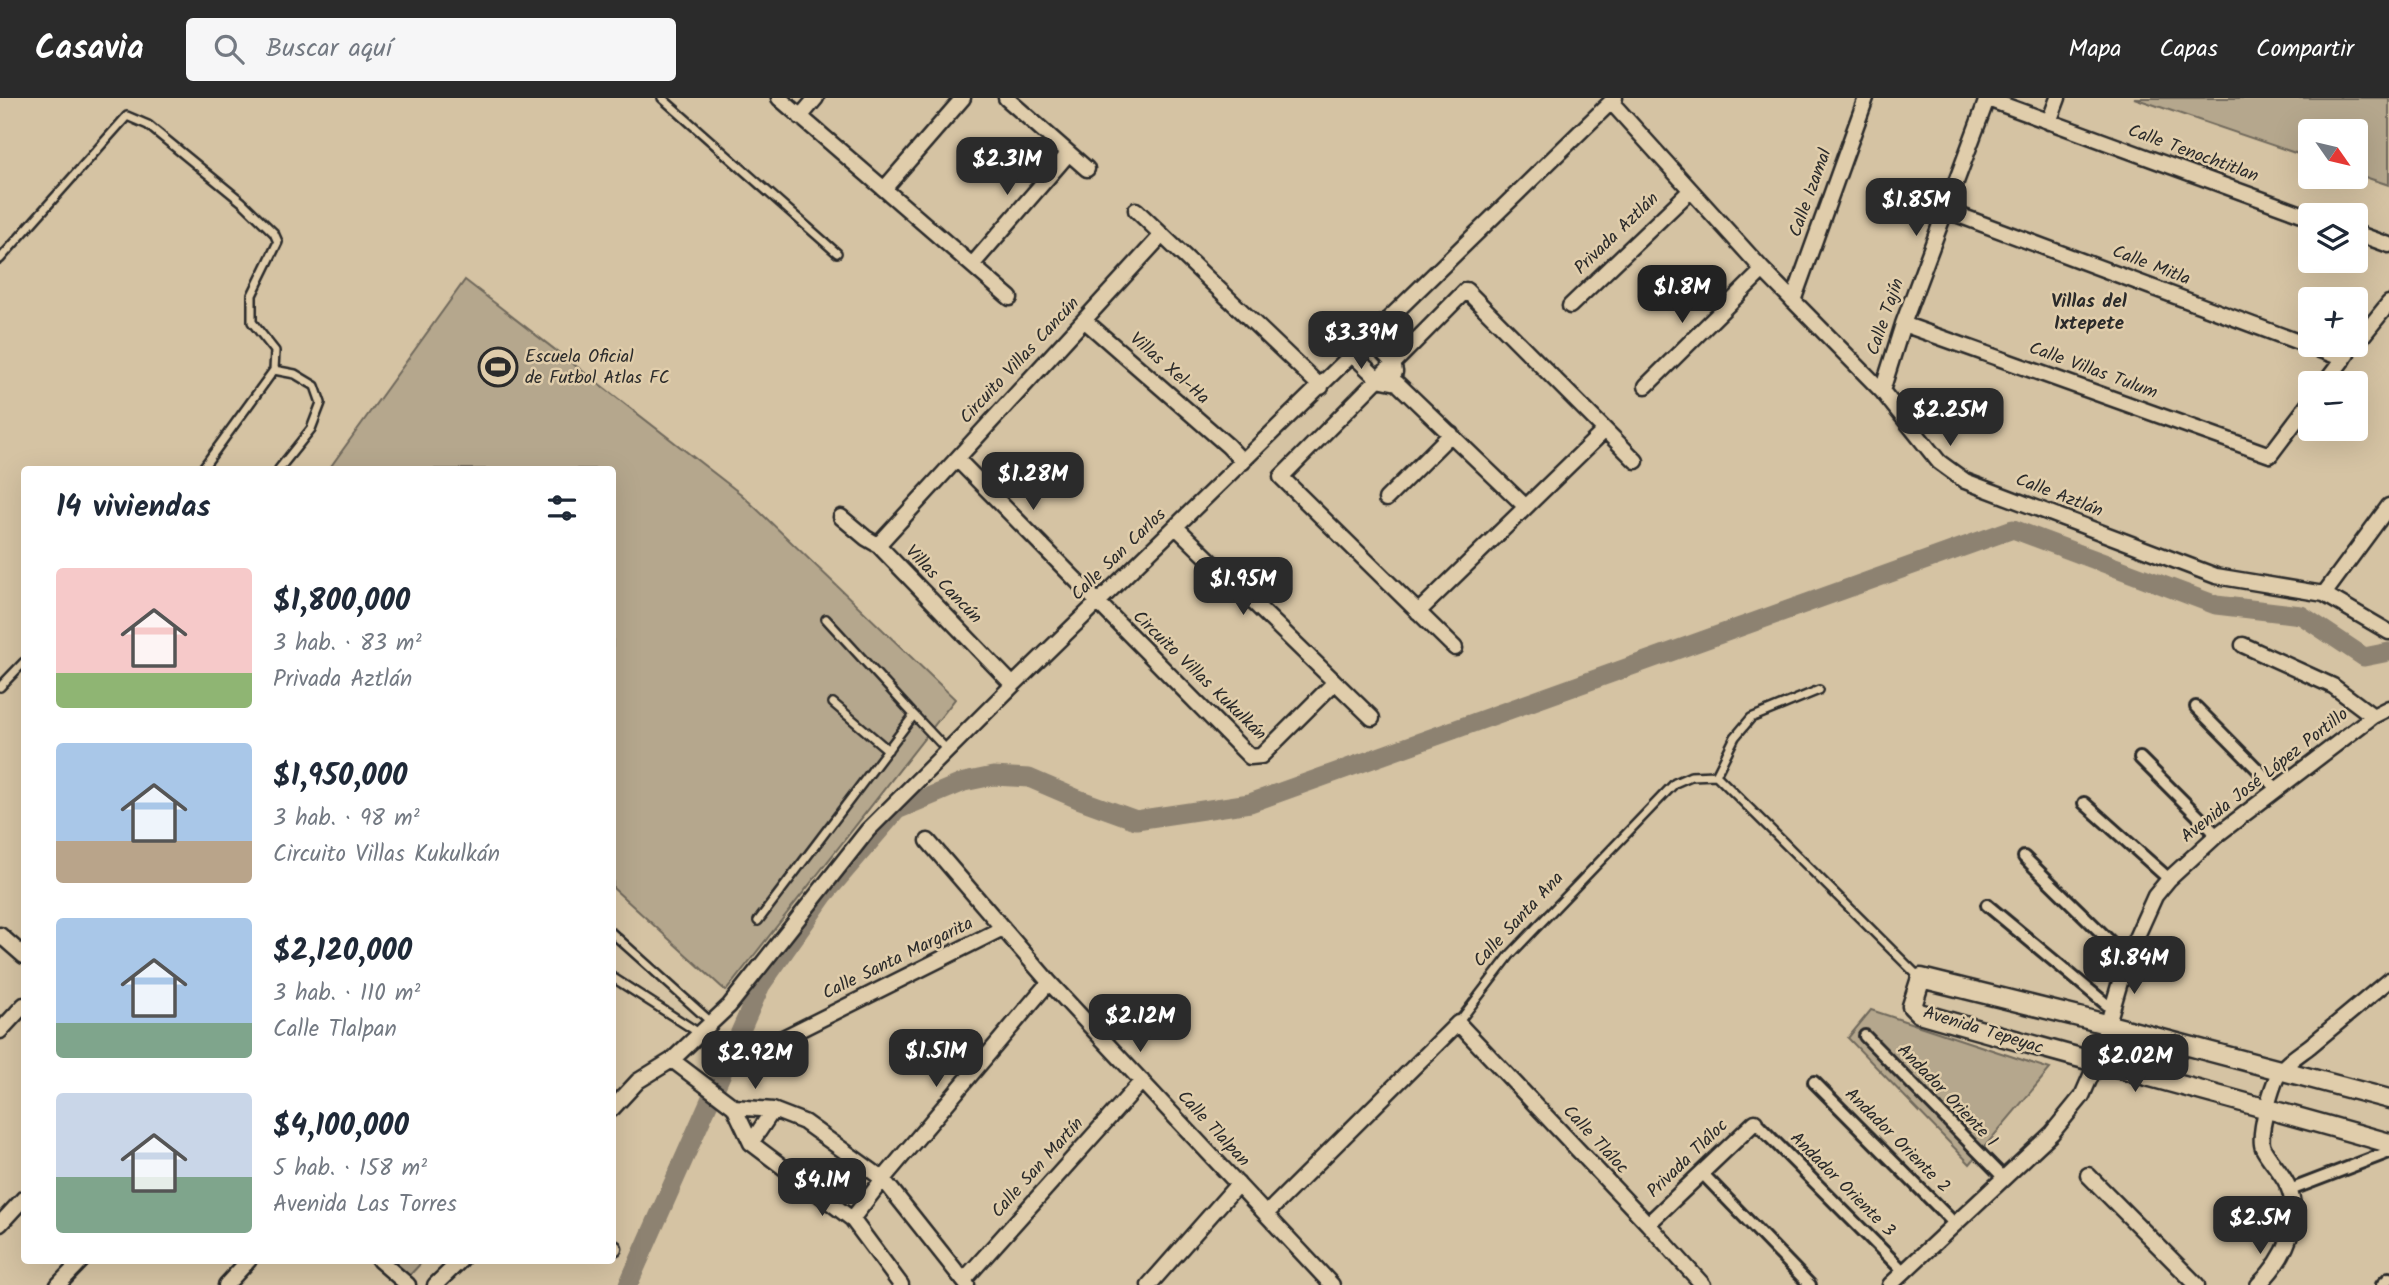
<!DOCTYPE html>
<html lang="es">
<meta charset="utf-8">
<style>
:root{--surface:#fff;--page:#f6f6f7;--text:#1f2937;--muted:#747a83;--accent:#2b2b2b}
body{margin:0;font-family:Kalam,sans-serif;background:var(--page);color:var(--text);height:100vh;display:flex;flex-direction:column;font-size:26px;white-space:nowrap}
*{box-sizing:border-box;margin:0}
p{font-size:23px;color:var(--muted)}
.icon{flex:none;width:38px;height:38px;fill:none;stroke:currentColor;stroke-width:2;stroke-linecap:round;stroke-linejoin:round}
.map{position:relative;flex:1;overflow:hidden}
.sheet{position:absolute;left:21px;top:368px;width:595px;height:798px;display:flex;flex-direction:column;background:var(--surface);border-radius:7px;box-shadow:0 7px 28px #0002}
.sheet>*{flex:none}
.needle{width:46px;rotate:124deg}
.fabs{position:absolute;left:2298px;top:21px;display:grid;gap:14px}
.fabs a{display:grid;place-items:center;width:70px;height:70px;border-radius:7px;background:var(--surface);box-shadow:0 7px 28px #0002;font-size:35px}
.price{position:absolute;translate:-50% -60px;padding:0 16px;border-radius:14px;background:var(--accent);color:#fff;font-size:23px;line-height:46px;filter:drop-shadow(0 2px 4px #0008)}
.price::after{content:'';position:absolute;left:50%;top:42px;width:21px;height:16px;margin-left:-10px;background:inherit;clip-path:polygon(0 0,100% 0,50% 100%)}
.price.selected{background:#222;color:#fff}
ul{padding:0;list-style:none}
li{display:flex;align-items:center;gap:21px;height:175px;padding:0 35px}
li span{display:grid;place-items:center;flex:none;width:196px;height:140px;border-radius:7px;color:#555}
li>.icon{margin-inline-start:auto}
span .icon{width:84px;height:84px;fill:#fffc;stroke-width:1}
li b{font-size:30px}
h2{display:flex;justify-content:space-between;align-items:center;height:84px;padding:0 35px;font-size:30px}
header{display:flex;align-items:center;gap:42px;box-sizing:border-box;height:98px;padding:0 35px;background:var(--accent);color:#fff}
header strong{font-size:33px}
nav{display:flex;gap:38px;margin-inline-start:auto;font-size:24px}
.search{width:490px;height:63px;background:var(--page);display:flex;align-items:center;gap:18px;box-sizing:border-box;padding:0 24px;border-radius:7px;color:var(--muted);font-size:26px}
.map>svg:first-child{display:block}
</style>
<header>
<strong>Casavia</strong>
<div class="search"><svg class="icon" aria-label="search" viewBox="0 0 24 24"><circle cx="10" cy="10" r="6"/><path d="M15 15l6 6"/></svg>Buscar aquí</div>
<nav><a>Mapa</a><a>Capas</a><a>Compartir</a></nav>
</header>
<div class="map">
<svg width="2389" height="1187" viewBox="0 0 2389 1187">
<rect width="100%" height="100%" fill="#d5c3a3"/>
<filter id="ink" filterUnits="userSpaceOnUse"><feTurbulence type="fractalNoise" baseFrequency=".0143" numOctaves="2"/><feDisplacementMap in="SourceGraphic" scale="14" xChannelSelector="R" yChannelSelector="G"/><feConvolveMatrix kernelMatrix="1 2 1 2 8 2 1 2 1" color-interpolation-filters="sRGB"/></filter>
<g filter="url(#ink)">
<!-- green -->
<path fill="#b5a78d" stroke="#70695c" stroke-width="2" d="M 2134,0 L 2389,0 L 2389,87 L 2356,76 L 2356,33 L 2310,33 L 2310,60 Z
M 465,182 L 741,396 L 955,601 L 726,893 L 613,790 L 612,371 L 329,371 Z
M 1871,912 L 2050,971 L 1970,1066 L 1848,940 Z
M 388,1162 L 424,1162 L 408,1179 Z"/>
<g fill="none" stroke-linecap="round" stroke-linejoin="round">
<!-- canal -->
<path stroke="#8d8271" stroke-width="19" d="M 628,1187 L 761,887 L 824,797 L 897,712 L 964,684 L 993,678 L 1029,680 L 1078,701 L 1136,722 L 1250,705 L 2013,431 L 2216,507 L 2301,517 L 2364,559 L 2389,554"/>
<defs>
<path id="service" d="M 662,0 L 837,155
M 0,161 L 127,18 L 148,27 L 242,104 L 274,135 L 278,144 L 252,197 L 252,224 L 275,253 L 274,272 L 202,371
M 274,272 L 295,276 L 315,288 L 321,305 L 311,331 L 279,371
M 0,589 L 24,564
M 833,605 L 888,652
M 914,617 L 947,652
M 1716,677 L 1920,880
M 758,823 L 914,617 L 826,521
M 612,835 L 711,924
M 612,879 L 699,935
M 1458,925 L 1510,857 L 1675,685 L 1691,678 L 1716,677 L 1735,639 L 1751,620 L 1819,592"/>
<path id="pedestrian" d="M 2196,609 L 2278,692
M 2140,660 L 2217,737
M 2084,705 L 2169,781
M 2024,759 L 2127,860
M 1987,807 L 2112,911
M 1865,938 L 2005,1081
M 1814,984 L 1955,1126
M 1755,1024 L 1904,1174
M 1702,1075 L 1810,1187
M 2290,1092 L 2389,1054
M 2382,1187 L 2389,1180"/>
<path id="minor" d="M 779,0 L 1010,200
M 1006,0 L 1087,71
M 1985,0 L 2310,119
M 1612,5 L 1763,172 L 1882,293 L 1939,364 L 1965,383 L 2216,478 L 2324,496 L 2389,534
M 800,19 L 816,0
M 2049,24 L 2058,0
M 884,91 L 963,0
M 1136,112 L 1321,289
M 1945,112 L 2344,261
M 2356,135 L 2389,147
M 972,167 L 1069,55
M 1793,203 L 1866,0
M 1570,208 L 1690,93
M 1084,222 L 1228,348 L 1243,364
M 1903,226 L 2270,357 L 2310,304
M 1370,240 L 1393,265 L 1395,274
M 2356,246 L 2389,205
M 1353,257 L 1378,281 L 1397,285 L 1526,409
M 2325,285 L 2347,256
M 1646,288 L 1763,172
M 1882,293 L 1903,226 L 1987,1
M 957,361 L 1250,659 L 1261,658 L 1335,584
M 1386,401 L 1451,336
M 841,419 L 866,440 L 878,447 L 1013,587
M 1176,429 L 1372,620
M 878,447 L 1162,137
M 2324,496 L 2389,408
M 1418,514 L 1605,332
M 2243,547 L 2333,588 L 2373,618
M 1455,550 L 1281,379 L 1466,192 L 1636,363
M 928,743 L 1049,884 L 1332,1187
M 0,837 L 24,858
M 0,933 L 24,907
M 773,945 L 1003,830
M 672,962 L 729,908 L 868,732 L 1013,587 L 1615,0
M 734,1009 L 773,1012 L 804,1024 L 883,1081 L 967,1187
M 612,1011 L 638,983 L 672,962 L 734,1009 L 751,1045 L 852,1121 L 901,1187
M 751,1045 L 773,1012
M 2088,1077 L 2197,1187
M 1266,1116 L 1458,925 L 1648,1126 L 1703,1187
M 852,1121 L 883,1081 L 1049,884
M 0,1126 L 24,1100
M 1648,1126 L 1755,1024
M 612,1149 L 614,1150
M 379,1162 L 408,1187
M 964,1182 L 1142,983
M 58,1187 L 82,1162
M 226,1187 L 249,1162
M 435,1187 L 461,1162
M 1149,1187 L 1238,1086
M 1890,1187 L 2052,1035 L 2082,998 L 2096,966 L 2127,860 L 2155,798 L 2169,781 L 2217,737 L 2373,618 L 2389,610
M 2258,1187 C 2285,1161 2304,1123 2287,1086 C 2281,1073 2269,1062 2263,1050 C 2257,1037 2273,983 2281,972 C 2288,963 2301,955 2310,948 C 2336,926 2363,904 2389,882"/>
<path id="tertiary" d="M 2389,1001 L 2083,920 L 1921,880 L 1912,908 L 1919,915 C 2075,960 2233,1000 2389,1045"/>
</defs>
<!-- service casing -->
<use href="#service" stroke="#2b2b2b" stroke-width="12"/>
<!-- pedestrian casing -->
<use href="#pedestrian" stroke="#2b2b2b" stroke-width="16"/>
<!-- minor casing -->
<use href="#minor" stroke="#2b2b2b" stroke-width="19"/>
<!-- tertiary casing -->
<use href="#tertiary" stroke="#2b2b2b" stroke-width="23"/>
<!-- service -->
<use href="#service" stroke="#e0cdab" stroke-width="7"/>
<!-- pedestrian -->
<use href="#pedestrian" stroke="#e0cdab" stroke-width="10"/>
<!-- minor -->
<use href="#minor" stroke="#e0cdab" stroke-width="14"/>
<!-- tertiary -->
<use href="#tertiary" stroke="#e0cdab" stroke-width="18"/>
</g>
</g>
<!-- icons -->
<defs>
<symbol id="stadium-ring" viewBox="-11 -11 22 22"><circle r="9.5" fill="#e0cdab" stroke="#2b2b2b" stroke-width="1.5"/><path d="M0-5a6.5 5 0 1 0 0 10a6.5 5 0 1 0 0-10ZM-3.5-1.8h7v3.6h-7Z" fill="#2b2b2b"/></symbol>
</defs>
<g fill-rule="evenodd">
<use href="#stadium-ring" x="476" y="247" width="44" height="44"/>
</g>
<g text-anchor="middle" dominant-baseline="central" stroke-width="5" stroke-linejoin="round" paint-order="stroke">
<!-- street labels -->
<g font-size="18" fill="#2b2b2b" stroke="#e0cdab">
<text transform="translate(2193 56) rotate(20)">Calle Tenochtitlan</text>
<text transform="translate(1811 95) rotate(-70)">Calle Izamal</text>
<text transform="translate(1617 136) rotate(-44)">Privada Aztlán</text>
<text transform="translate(2151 168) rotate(21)">Calle Mitla</text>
<text transform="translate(1886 219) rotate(-71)">Calle Tajín</text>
<text transform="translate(1020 263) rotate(-47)">Circuito Villas Cancún</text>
<text transform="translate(1169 271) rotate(41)">Villas Xel-Ha</text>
<text transform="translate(2093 273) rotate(20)">Calle Villas Tulum</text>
<text transform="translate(2059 398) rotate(21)">Calle Aztlán</text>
<text transform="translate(1119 457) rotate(-44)">Calle San Carlos</text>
<text transform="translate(943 487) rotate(46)">Villas Cancún</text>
<text transform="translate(1199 578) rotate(44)">Circuito Villas Kukulkán</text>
<text transform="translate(2265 678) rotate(-38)">Avenida José López Portillo</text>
<text transform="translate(1519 822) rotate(-47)">Calle Santa Ana</text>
<text transform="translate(898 861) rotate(-26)">Calle Santa Margarita</text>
<text transform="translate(1983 933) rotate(17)">Avenida Tepeyac</text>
<text transform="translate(1947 998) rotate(46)">Andador Oriente 1</text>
<text transform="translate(1213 1031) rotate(47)">Calle Tlalpan</text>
<text transform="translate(1595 1042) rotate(47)">Calle Tláloc</text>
<text transform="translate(1897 1043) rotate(45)">Andador Oriente 2</text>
<text transform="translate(1688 1061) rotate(-44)">Privada Tláloc</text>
<text transform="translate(1038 1070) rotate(-48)">Calle San Martín</text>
<text transform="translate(1842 1087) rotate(45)">Andador Oriente 3</text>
</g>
<!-- poi labels -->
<g font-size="18" fill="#2b2b2b" stroke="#e0cdab" text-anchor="start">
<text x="525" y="259">Escuela Oficial<tspan x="525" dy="21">de Futbol Atlas FC</tspan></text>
</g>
<!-- neighbourhood labels -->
<g font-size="19" font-weight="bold" fill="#2b2b2b" stroke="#e0cdab">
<text x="2089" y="204">Villas del<tspan x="2089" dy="22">Ixtepete</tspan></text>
</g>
</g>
</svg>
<div class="fabs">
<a><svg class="needle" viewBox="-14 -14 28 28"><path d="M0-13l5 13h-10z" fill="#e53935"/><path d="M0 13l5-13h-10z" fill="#747a83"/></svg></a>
<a><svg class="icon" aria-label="layers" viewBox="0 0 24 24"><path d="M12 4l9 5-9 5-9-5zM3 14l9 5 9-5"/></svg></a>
<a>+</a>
<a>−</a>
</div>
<b class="price" style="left:1007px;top:99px">$2.31M</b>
<b class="price" style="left:1916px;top:140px">$1.85M</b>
<b class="price selected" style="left:1682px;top:227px">$1.8M</b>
<b class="price" style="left:1361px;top:273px">$3.39M</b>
<b class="price" style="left:1950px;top:350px">$2.25M</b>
<b class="price" style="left:1033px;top:414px">$1.28M</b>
<b class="price" style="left:1243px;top:519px">$1.95M</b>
<b class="price" style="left:2134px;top:898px">$1.84M</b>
<b class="price" style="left:1140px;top:956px">$2.12M</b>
<b class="price" style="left:936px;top:991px">$1.51M</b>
<b class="price" style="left:755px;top:993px">$2.92M</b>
<b class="price" style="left:2135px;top:996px">$2.02M</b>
<b class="price" style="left:822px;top:1120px">$4.1M</b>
<b class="price" style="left:2260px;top:1158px">$2.5M</b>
<section class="sheet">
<h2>14 viviendas<svg class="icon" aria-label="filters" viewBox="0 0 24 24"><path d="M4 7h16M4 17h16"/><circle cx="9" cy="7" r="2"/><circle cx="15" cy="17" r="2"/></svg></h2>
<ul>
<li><span style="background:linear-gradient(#f6c9c9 75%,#8fb573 0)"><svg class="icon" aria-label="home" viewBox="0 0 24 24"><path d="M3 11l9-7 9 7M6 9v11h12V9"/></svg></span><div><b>$1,800,000</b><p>3 hab. · 83 m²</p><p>Privada Aztlán</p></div></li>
<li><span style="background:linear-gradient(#a9c7e8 70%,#b9a48a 0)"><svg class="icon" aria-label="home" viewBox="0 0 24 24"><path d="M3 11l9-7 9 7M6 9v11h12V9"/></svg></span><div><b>$1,950,000</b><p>3 hab. · 98 m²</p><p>Circuito Villas Kukulkán</p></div></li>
<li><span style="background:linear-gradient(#a9c7e8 75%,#7fa58c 0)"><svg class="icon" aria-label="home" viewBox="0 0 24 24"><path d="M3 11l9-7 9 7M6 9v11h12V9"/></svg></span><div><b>$2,120,000</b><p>3 hab. · 110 m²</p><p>Calle Tlalpan</p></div></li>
<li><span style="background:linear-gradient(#c9d6e8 60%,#7fa58c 0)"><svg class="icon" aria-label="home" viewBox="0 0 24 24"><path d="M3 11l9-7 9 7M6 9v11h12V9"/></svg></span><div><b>$4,100,000</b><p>5 hab. · 158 m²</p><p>Avenida Las Torres</p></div></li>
</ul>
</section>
</div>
